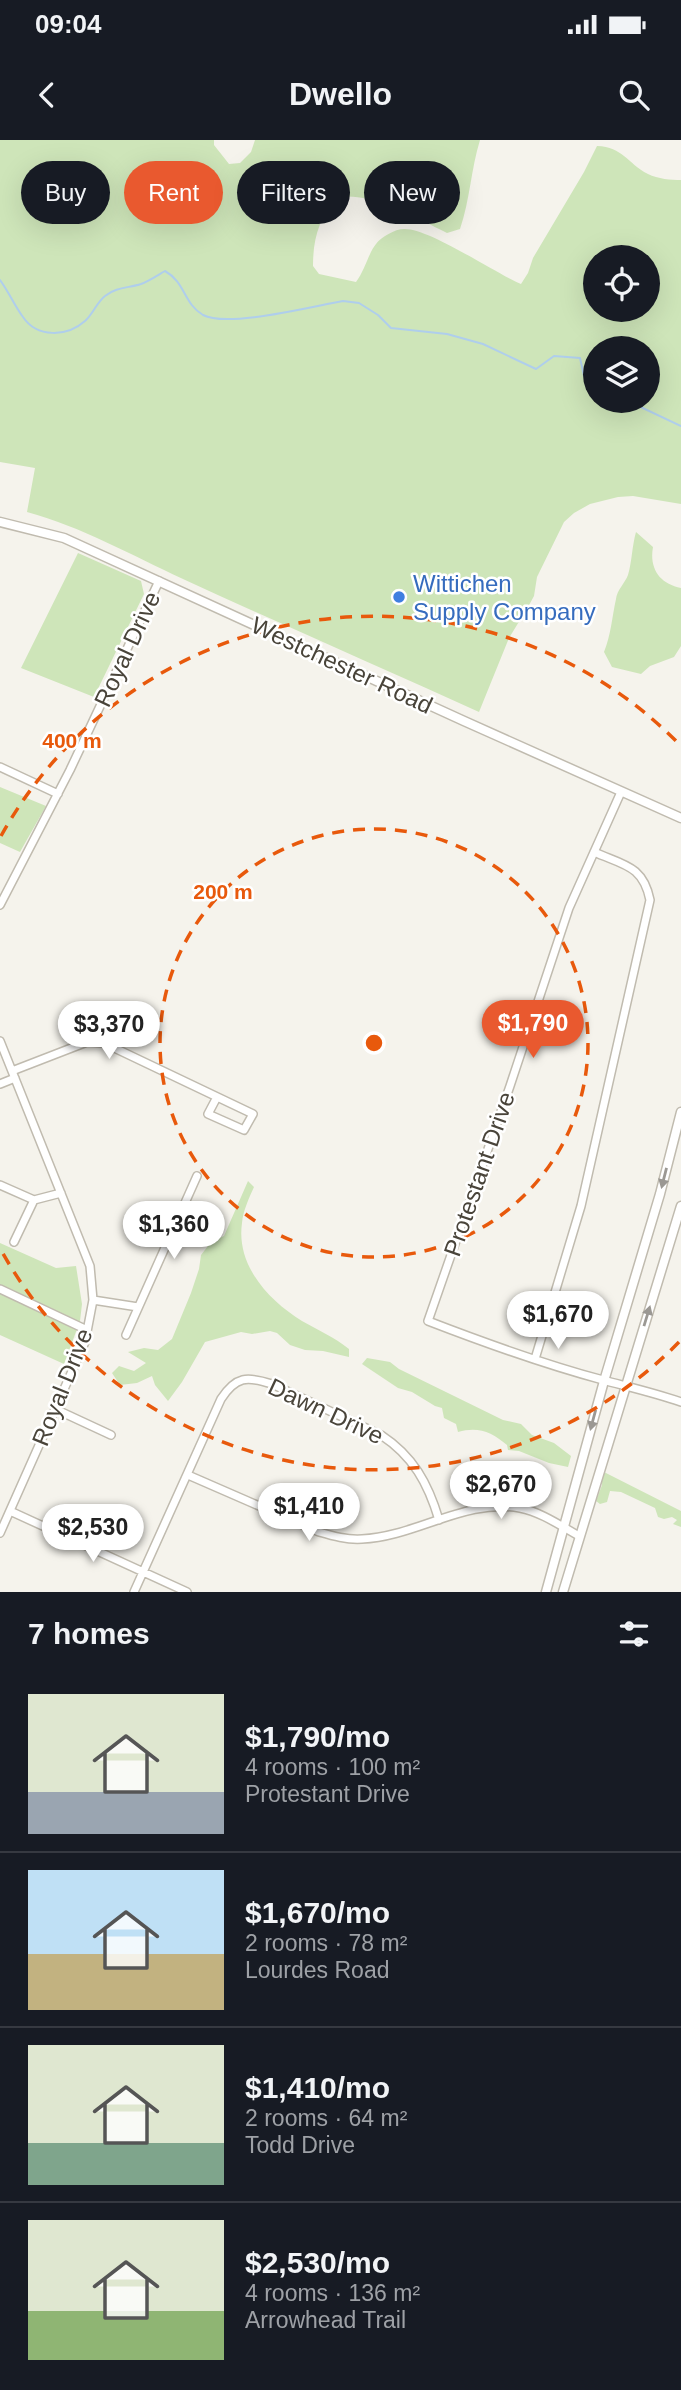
<!DOCTYPE html>
<meta charset="utf-8">
<style>
:root{--surface:#171b24;--page:#242831;--text:#f1f3f6;--muted:#9ea1a6;--line:#363941;--accent:#e9592f}
body{margin:0;font-family:Helvetica,sans-serif;background:var(--page);color:var(--text);height:100vh;display:flex;flex-direction:column;font-size:26px;white-space:nowrap}
*{box-sizing:border-box;margin:0}
p{font-size:23px;color:var(--muted)}
.icon{flex:none;width:38px;height:38px;fill:none;stroke:currentColor;stroke-width:2;stroke-linecap:round;stroke-linejoin:round}
.map{position:relative;height:1452px;overflow:hidden}
.details{display:flex;flex-direction:column;background:var(--surface);flex:1}
.details>*{flex:none}
.guide{position:absolute;left:21px;top:21px;width:640px;height:63px;display:flex;gap:14px}
.buttons{position:absolute;left:583px;top:105px;display:grid;gap:14px}
.buttons a{display:grid;place-items:center;width:77px;height:77px;border-radius:50%;background:var(--surface);box-shadow:0 7px 28px #0002;font-size:35px}
.price{position:absolute;translate:-50% -60px;padding:0 16px;border-radius:24px;background:#fff;color:#222;font-size:23px;line-height:46px;filter:drop-shadow(0 2px 4px #0008)}
.price::after{content:'';position:absolute;left:50%;top:42px;width:21px;height:16px;margin-left:-10px;background:inherit;clip-path:polygon(0 0,100% 0,50% 100%)}
.price.selected{background:var(--accent);color:#fff}
ul{padding:0;list-style:none}
li{display:flex;align-items:center;gap:21px;height:175px;padding:0 28px}
li+li{border-top:2px solid var(--line)}
li span{display:grid;place-items:center;flex:none;width:196px;height:140px;border-radius:0px;color:#555}
li>.icon{margin-inline-start:auto}
span .icon{width:84px;height:84px;fill:#fffc;stroke-width:1}
li b{font-size:30px}
h2{display:flex;justify-content:space-between;align-items:center;height:84px;padding:0 28px;font-size:30px}
.tag{padding:0 24px;border-radius:32px;background:var(--surface);box-shadow:0 7px 28px #0002;font-size:24px;line-height:63px}
.tag.selected{background:var(--accent);color:#fff}
.status{display:flex;justify-content:space-between;align-items:center;height:49px;padding:0 35px;background:var(--surface);direction:ltr}
.status svg{height:19px;fill:currentColor}
header{display:flex;justify-content:space-between;align-items:center;height:91px;padding:0 28px;background:var(--surface);font-size:32px;font-weight:700}
.map>svg:first-child{display:block}
</style>
<div class="status"><b>09:04</b><svg viewBox="0 0 49 12"><path d="M0 12V9h3v3zM5 12V6h3v6zM10 12V3h3v9zM15 12V0h3v12zM26 1h20v11H26zM47 4h2v5h-2z"/></svg></div>
<header><svg class="icon" aria-label="back" viewBox="0 0 24 24"><path d="M15 5l-7 7 7 7"/></svg>Dwello<svg class="icon" aria-label="search" viewBox="0 0 24 24"><circle cx="10" cy="10" r="6"/><path d="M15 15l6 6"/></svg></header>
<div class="map">
<svg width="681" height="1452" viewBox="0 0 681 1452">
<rect width="100%" height="100%" fill="#f5f3ec"/>
<!-- green -->
<path fill="#cee5b9" fill-rule="evenodd" d="M 0,0 L 214,0 L 214,5 L 229,24 L 240,23 L 251,12 L 255,0 L 480,0 C 471,29 470,60 460,89 L 447,93 C 414,77 376,53 338,57 C 319,77 313,99 313,126 L 319,134 L 356,142 C 365,130 369,112 376,104 C 381,97 395,89 404,89 C 429,88 493,132 521,144 L 528,133 L 533,118 L 584,32 L 597,6 C 623,7 627,23 648,34 C 658,39 671,40 681,40 L 681,364 L 633,356 L 618,357 L 590,364 L 574,373 L 564,382 L 537,437 L 534,456 L 528,467 L 509,498 L 479,572 C 380,527 281,484 183,439 C 131,415 82,387 27,372 L 35,328 L 0,322 ZM 595,117 L 648,117 L 648,170 L 595,170 ZM 595,208 L 648,208 L 648,261 L 595,261 Z
M 636,392 L 653,407 C 649,429 660,444 681,448 L 681,506 L 674,517 L 650,526 L 641,534 L 612,527 L 604,512 C 611,495 612,477 616,459 C 617,450 625,443 628,435 C 632,421 632,406 636,392 Z
M 78,413 L 141,441 L 144,454 L 94,557 L 21,528 Z
M 0,647 L 46,666 L 20,712 L 0,703 Z
M 248,1041 L 254,1047 C 249,1058 243,1071 242,1083 C 236,1125 268,1160 302,1181 C 318,1190 334,1197 349,1209 L 349,1217 L 323,1211 L 305,1210 L 290,1205 L 277,1193 L 270,1191 L 252,1194 L 241,1192 L 205,1202 L 182,1242 L 168,1261 L 155,1245 L 152,1236 L 137,1243 L 120,1245 L 112,1233 L 119,1226 L 134,1231 L 146,1223 L 128,1212 L 144,1208 L 158,1210 L 172,1199 L 191,1153 L 199,1129 L 201,1115 L 211,1102 L 224,1096 Z
M 0,1103 L 56,1128 L 76,1126 L 82,1164 L 80,1181 L 64,1224 L 0,1195 Z
M 367,1218 L 390,1222 L 399,1229 L 503,1280 L 521,1284 L 532,1295 L 554,1303 L 571,1316 L 568,1327 L 549,1323 L 519,1311 L 508,1310 L 507,1305 C 492,1292 478,1286 458,1292 L 456,1284 L 444,1278 L 442,1268 L 435,1266 L 412,1252 L 398,1248 L 362,1224 Z
M 602,1331 L 681,1371 L 681,1387 L 673,1384 L 677,1380 L 672,1377 L 664,1379 L 658,1377 L 655,1368 L 621,1352 L 610,1351 L 607,1362 L 600,1364 L 596,1361 L 602,1345 Z"/>
<g fill="none" stroke-linecap="round" stroke-linejoin="round">
<!-- stream -->
<path stroke="#afceec" stroke-width="2" d="M 0,140 C 9,152 14,165 23,177 C 37,198 67,197 85,181 C 93,174 97,162 105,156 C 116,147 129,148 141,144 C 149,141 158,135 165,131 C 185,142 184,164 203,175 C 228,188 313,166 343,161 L 359,163 L 378,175 L 391,188 L 447,194 L 483,204 L 536,229 L 554,216 L 580,218 L 584,236 L 595,239
M 628,261 L 681,286"/>
<defs>
<path id="minor" d="M 0,627 L 58,654
M 621,652 L 569,768 L 510,946 L 428,1181 C 485,1203 543,1224 603,1240 C 629,1247 655,1253 681,1262
M 0,765 L 70,630 L 159,441
M 0,901 L 90,1126 L 93,1160 L 85,1202 L 0,1393
M 12,931 L 87,902 L 104,903 L 253,974 L 244,990 L 208,974 L 217,957
M 0,944 L 15,938
M 0,1045 L 34,1060
M 14,1102 L 34,1060 L 61,1053
M 0,1149 L 87,1190
M 93,1160 L 138,1167
M 126,1195 L 197,1036
M 535,1219 L 581,1066 L 650,760 C 643,725 623,725 594,712
M 55,1269 L 111,1295
M 188,1335 L 319,1392 C 333,1396 347,1400 362,1399 C 415,1397 466,1358 520,1368 C 541,1372 561,1386 579,1396
M 10,1371 L 187,1452
M 134,1452 L 221,1259 C 236,1236 247,1236 272,1244 L 381,1295 C 413,1316 428,1343 439,1380"/>
<path id="tertiary" d="M 0,382 L 64,398 L 464,581 L 681,678
M 546,1452 L 604,1241 L 660,1054 L 681,972
M 563,1452 L 681,1066"/>
</defs>
<!-- minor casing -->
<use href="#minor" stroke="#c0bbaf" stroke-width="10"/>
<!-- tertiary casing -->
<use href="#tertiary" stroke="#c0bbaf" stroke-width="11"/>
<!-- minor -->
<use href="#minor" stroke="#fff" stroke-width="7"/>
<!-- tertiary -->
<use href="#tertiary" stroke="#fff" stroke-width="8"/>
</g>
<!-- one-way arrows -->
<defs><path id="oneway-solid" d="M-6-.8H1V-3.2L6.5 0L1 3.2V.8H-6Z" transform="scale(1.75)"/></defs>
<g fill="#9b9893">
<use href="#oneway-solid" transform="translate(664 1038) rotate(104)"/>
<use href="#oneway-solid" transform="translate(647 1176) rotate(-73)"/>
<use href="#oneway-solid" transform="translate(593 1280) rotate(105)"/>
</g>
<!-- distance rings -->
<g fill="none" stroke="#e8590c" stroke-width="3.5" stroke-dasharray="12 9">
<circle cx="374" cy="903" r="214"/>
<path d="M679 1202A427 427 0 0 1 1 1110M1 696A427 427 0 0 1 679 604"/>
</g>
<!-- markers -->
<circle fill="#3f7fe0" stroke="#fff" stroke-width="2.5" cx="399" cy="457" r="7"/>
<g text-anchor="middle" dominant-baseline="central" stroke-width="5" stroke-linejoin="round" paint-order="stroke">
<!-- shop labels -->
<g font-size="24" fill="#366cbe" stroke="#fff" text-anchor="start">
<text x="413" y="443">Wittichen<tspan x="413" dy="28">Supply Company</tspan></text>
</g>
<!-- street labels -->
<g font-size="24" fill="#49443a" stroke="#fff">
<text transform="translate(127 509) rotate(-65)">Royal Drive</text>
<text transform="translate(342 525) rotate(25)">Westchester Road</text>
<text transform="translate(479 1034) rotate(-71)">Protestant Drive</text>
<text transform="translate(62 1247) rotate(-68)">Royal Drive</text>
<text transform="translate(326 1271) rotate(25)">Dawn Drive</text>
</g>
</g>
<circle cx="374" cy="903" r="10" fill="#e8590c" stroke="#fff" stroke-width="3.5"/>
<g font-size="21" text-anchor="middle" font-weight="bold" fill="#e8590c" stroke="#fff" stroke-width="5" stroke-linejoin="round" paint-order="stroke">
<text x="72" y="608">400 m</text>
<text x="223" y="759">200 m</text>
</g>
</svg>
<div class="buttons">
<a><svg class="icon" aria-label="locate" viewBox="0 0 24 24"><circle cx="12" cy="12" r="6"/><path d="M12 2v4M12 18v4M2 12h4M18 12h4"/></svg></a>
<a><svg class="icon" aria-label="layers" viewBox="0 0 24 24"><path d="M12 4l9 5-9 5-9-5zM3 14l9 5 9-5"/></svg></a>
</div>
<b class="price selected" style="left:533px;top:920px">$1,790</b>
<b class="price" style="left:109px;top:921px">$3,370</b>
<b class="price" style="left:174px;top:1121px">$1,360</b>
<b class="price" style="left:558px;top:1211px">$1,670</b>
<b class="price" style="left:501px;top:1381px">$2,670</b>
<b class="price" style="left:309px;top:1403px">$1,410</b>
<b class="price" style="left:93px;top:1424px">$2,530</b>
<div class="guide">
<a class="tag">Buy</a>
<a class="tag selected">Rent</a>
<a class="tag">Filters</a>
<a class="tag">New</a>
</div>
</div>
<section class="details">
<h2>7 homes<svg class="icon" aria-label="filters" viewBox="0 0 24 24"><path d="M4 7h16M4 17h16"/><circle cx="9" cy="7" r="2"/><circle cx="15" cy="17" r="2"/></svg></h2>
<ul>
<li><span style="background:linear-gradient(#dfe7d0 70%,#9aa5b1 0)"><svg class="icon" aria-label="home" viewBox="0 0 24 24"><path d="M3 11l9-7 9 7M6 9v11h12V9"/></svg></span><div><b>$1,790/mo</b><p>4 rooms · 100 m²</p><p>Protestant Drive</p></div></li>
<li><span style="background:linear-gradient(#bfe0f5 60%,#c2b280 0)"><svg class="icon" aria-label="home" viewBox="0 0 24 24"><path d="M3 11l9-7 9 7M6 9v11h12V9"/></svg></span><div><b>$1,670/mo</b><p>2 rooms · 78 m²</p><p>Lourdes Road</p></div></li>
<li><span style="background:linear-gradient(#dfe7d0 70%,#7fa58c 0)"><svg class="icon" aria-label="home" viewBox="0 0 24 24"><path d="M3 11l9-7 9 7M6 9v11h12V9"/></svg></span><div><b>$1,410/mo</b><p>2 rooms · 64 m²</p><p>Todd Drive</p></div></li>
<li><span style="background:linear-gradient(#dfe7d0 65%,#8fb573 0)"><svg class="icon" aria-label="home" viewBox="0 0 24 24"><path d="M3 11l9-7 9 7M6 9v11h12V9"/></svg></span><div><b>$2,530/mo</b><p>4 rooms · 136 m²</p><p>Arrowhead Trail</p></div></li>
</ul>
</section>
